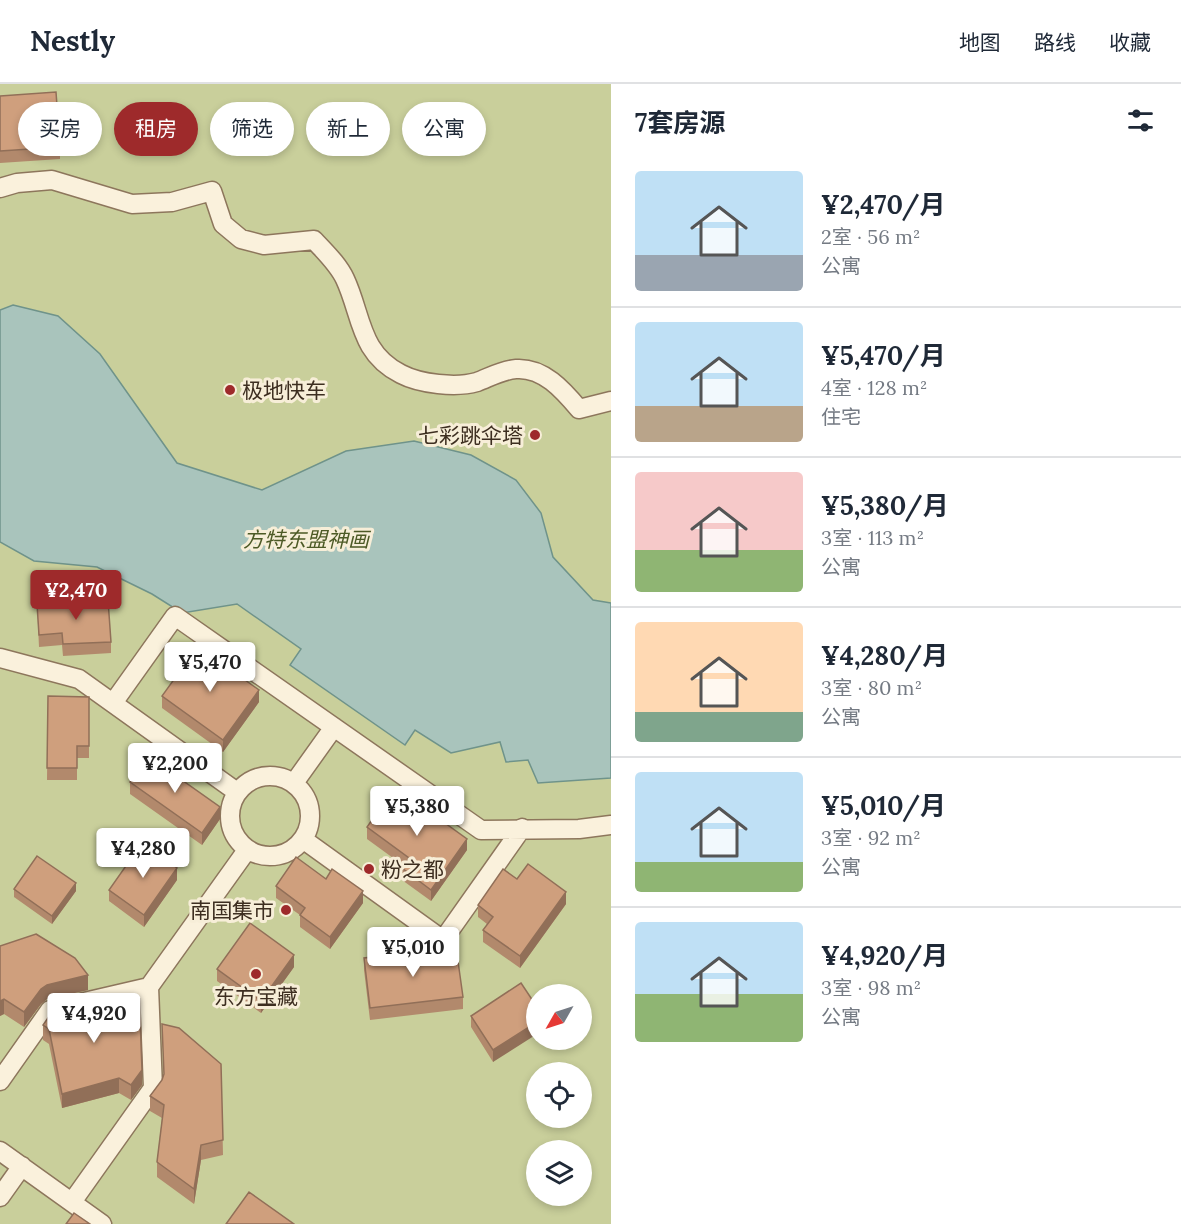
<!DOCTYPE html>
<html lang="zh">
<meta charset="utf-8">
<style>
:root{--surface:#fff;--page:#f6f6f7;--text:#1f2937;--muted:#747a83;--line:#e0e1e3;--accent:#9e2a2b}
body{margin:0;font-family:Lora,"Noto Sans SC",serif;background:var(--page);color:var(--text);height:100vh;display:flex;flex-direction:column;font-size:22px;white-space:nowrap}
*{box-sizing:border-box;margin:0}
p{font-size:20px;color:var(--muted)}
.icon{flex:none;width:33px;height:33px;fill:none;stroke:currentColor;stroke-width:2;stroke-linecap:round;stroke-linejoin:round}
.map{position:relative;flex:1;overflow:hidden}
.side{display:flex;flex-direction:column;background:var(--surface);width:570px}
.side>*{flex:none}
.guide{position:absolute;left:18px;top:18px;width:502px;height:54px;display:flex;gap:12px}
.needle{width:39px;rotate:231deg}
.tools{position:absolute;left:526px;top:900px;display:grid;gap:12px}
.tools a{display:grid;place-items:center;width:66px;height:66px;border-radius:50%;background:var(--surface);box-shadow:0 3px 9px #0003;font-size:30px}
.price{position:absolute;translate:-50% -51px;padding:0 14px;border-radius:6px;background:#fff;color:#222;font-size:20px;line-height:39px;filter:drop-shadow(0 2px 3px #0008)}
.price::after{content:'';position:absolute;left:50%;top:36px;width:18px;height:14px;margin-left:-9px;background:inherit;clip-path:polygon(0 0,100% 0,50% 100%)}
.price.current{background:var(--accent);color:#fff}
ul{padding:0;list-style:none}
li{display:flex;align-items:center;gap:18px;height:150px;padding:0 24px}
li+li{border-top:2px solid var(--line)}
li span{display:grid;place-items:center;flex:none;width:168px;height:120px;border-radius:6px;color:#555}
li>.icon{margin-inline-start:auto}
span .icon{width:72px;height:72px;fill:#fffc;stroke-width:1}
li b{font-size:26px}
h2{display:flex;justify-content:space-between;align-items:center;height:72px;padding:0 24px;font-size:26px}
.tag{padding:0 21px;border-radius:27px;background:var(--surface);box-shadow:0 3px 9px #0003;font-size:21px;line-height:54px}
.tag.current{background:var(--accent);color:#fff}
header{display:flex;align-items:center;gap:36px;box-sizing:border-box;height:84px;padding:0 30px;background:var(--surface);border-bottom:2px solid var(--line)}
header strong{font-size:28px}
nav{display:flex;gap:33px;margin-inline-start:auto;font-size:21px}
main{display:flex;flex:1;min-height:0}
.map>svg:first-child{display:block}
</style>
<header>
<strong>Nestly</strong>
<nav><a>地图</a><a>路线</a><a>收藏</a></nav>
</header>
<main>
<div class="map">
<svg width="611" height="1140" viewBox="0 0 611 1140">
<rect width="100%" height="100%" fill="#f0e4c8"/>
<!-- green -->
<path fill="#c9cf9b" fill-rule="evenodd" d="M 0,0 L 611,0 L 611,1140 L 0,1140 ZM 537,910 L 582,910 L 582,956 L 537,956 ZM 537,988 L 582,988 L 582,1034 L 537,1034 ZM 537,1066 L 582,1066 L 582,1112 L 537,1112 Z"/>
<!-- water -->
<path fill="#a9c4bc" stroke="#6f938a" stroke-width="1.5" d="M 13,221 L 58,232 L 100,270 L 177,379 L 262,406 L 346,367 L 414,357 L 471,371 L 516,396 L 541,429 L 553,473 L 593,516 L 611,519 L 611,694 L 538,699 L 528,676 L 506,678 L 500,658 L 451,669 L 415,646 L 405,661 L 290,581 L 301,565 L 237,520 L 182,529 L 152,510 L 97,483 L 34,477 L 0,458 L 0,226 Z"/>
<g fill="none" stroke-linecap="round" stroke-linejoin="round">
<defs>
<path id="street" d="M 0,104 L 17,99 L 52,96 L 132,120 L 172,118 L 212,107 L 223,140 L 241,155 L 264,161 L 314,156 C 325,168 338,180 345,195 C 362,231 359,269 401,290 C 420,300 456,304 477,298 C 490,293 502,286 516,285 C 543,283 563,306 579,325 L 611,317
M 0,574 L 79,595 L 237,708
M 113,619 L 175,532 L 481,746 L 579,745 L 611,741
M230 732a40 40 0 1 1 80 0a40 40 0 1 1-80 0Z
M 294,699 L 334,643
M 304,756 L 443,856 L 522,744
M 149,903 L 247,766
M 0,997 L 50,926 L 149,903 L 153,1004 L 72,1118
M 0,1067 L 102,1140
M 0,1113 L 22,1082"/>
</defs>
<!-- street casing -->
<use href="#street" stroke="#8d765c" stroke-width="21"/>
<!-- street -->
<use href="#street" stroke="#faf1dc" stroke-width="18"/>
</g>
<!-- wall -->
<path fill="#b2896c" d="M 0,12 L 60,63 L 60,75 L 0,79 Z
M 37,520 L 111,558 L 111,569 L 63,572 L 62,561 L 39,563 Z
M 48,612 L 89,613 L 89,674 L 77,674 L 77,696 L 47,696 Z
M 162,612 L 259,618 L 223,668 L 162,624 Z
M 130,698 L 220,735 L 202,761 L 130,710 Z
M 367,743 L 467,766 L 431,817 L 402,796 L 402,784 L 404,782 L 367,755 Z
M 326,795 L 363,819 L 330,865 L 300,843 L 300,831 L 276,814 L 276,802 Z
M 517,795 L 566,820 L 520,884 L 483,858 L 483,846 L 487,840 L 478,833 L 478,821 Z
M 177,796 L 144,843 L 109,817 L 109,806 Z
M 14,805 L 76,807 L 52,840 L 14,813 Z
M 0,862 L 88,906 L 47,915 L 41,920 L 24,943 L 4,930 L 0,932 Z
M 364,874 L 463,913 L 463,925 L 370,936 L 364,886 Z
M 294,883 L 261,929 L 217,897 L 217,885 Z
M 537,923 L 493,978 L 471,943 L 471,932 Z
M 162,940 L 221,980 L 223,1071 L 201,1076 L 194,1120 L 157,1093 L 157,1078 L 162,1034 L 150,1027 L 150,1012 L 162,996 L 164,991 Z
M 43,941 L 142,1001 L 131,1016 L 119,1009 L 62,1024 L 49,960 L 43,956 Z"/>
<!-- shaded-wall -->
<path fill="#916f58" d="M 259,606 L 259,618 L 223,668 L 223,656 Z
M 220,723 L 220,735 L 202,761 L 202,749 Z
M 467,755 L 467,766 L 431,817 L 431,806 Z
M 177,784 L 177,796 L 144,843 L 144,831 Z
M 76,799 L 76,807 L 52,840 L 52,832 Z
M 363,807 L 363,819 L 330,865 L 330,853 Z
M 566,808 L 566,820 L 520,884 L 520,872 Z
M 294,871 L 294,883 L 261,929 L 261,917 Z
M 88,891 L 88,906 L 47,915 L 41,920 L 24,943 L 24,928 L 41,905 L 47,901 Z
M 4,915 L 4,930 L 0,932 L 0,917 Z
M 537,938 L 537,950 L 493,978 L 493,966 Z
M 142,986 L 142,1001 L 131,1016 L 131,1001 Z
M 119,994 L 119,1009 L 62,1024 L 62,1010 Z
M 201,1061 L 201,1076 L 194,1120 L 194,1105 Z"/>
<!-- building -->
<path fill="#cf9f7d" stroke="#916f58" stroke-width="1.5" d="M 56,8 L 60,63 L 0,67 L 0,12 Z
M 108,516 L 111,558 L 63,560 L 62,549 L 39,551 L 37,520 Z
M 198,562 L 259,606 L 223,656 L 162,612 Z
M 48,612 L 89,613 L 89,662 L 77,662 L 77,684 L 47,684 Z
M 148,672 L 220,723 L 202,749 L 130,698 Z
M 395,703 L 467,755 L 431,806 L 402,784 L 409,774 L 367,743 Z
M 142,759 L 177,784 L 144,831 L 109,806 Z
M 37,772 L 76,799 L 52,832 L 14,805 Z
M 296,773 L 326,795 L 332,785 L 363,807 L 330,853 L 300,831 L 305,824 L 276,802 Z
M 528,780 L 566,808 L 520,872 L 483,846 L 493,833 L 478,821 L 503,785 L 517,795 Z
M 250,839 L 294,871 L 261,917 L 217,885 Z
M 36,850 L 75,874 L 88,891 L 47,901 L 41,905 L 24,928 L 4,915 L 0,917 L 0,862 Z
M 456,863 L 463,913 L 370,924 L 364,874 Z
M 521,899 L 537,923 L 537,938 L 493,966 L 471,932 Z
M 104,910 L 119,929 L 140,934 L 142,986 L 131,1001 L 119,994 L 62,1010 L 49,945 L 43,941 L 57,921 Z
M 162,940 L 179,944 L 221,980 L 223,1056 L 201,1061 L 194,1105 L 157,1078 L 164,1021 L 150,1012 L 162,996 L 164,990 Z
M 249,1108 L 294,1140 L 226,1140 Z
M 74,1129 L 90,1140 L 66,1140 Z"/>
<!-- markers -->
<g fill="#9e2a2b" stroke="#f7eed8" stroke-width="2">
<circle cx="230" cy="306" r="6"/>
<circle cx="535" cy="351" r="6"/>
<circle cx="369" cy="785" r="6"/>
<circle cx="286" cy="826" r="6"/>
<circle cx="256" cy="890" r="6"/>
</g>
<g text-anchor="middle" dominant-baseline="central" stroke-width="6" stroke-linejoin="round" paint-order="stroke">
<!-- poi labels -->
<g font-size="21" fill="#3d2e20" stroke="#f7eed8" text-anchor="start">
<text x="242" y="306">极地快车</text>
<text x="523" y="351" text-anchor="end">七彩跳伞塔</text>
<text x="381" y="785">粉之都</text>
<text x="274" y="826" text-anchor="end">南国集市</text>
<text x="256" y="912" text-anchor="middle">东方宝藏</text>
</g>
<!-- park labels -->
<g font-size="21" font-style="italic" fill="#4d5a26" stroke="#f7eed8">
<text x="306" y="455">方特东盟神画</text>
</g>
</g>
</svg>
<div class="tools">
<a><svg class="needle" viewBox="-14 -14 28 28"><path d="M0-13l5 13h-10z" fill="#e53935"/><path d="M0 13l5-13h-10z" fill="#747a83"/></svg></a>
<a><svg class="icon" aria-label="locate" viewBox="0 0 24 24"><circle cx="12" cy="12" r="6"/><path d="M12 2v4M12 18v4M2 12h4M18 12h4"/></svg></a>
<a><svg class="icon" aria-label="layers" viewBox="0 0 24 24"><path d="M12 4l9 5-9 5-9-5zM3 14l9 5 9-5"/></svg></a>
</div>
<b class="price current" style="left:76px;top:537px">¥2,470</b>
<b class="price" style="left:210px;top:609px">¥5,470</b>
<b class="price" style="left:175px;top:710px">¥2,200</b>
<b class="price" style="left:417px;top:753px">¥5,380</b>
<b class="price" style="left:143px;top:795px">¥4,280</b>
<b class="price" style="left:413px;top:894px">¥5,010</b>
<b class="price" style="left:94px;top:960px">¥4,920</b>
<div class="guide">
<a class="tag">买房</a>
<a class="tag current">租房</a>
<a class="tag">筛选</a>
<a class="tag">新上</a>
<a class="tag">公寓</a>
</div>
</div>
<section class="side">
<h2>7套房源<svg class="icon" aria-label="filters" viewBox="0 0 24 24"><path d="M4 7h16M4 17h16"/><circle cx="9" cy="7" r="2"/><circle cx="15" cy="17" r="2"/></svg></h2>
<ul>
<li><span style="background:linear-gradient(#bfe0f5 70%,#9aa5b1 0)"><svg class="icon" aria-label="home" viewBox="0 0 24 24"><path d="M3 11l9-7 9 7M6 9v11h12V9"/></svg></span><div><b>¥2,470/月</b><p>2室 · 56 m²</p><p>公寓</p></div></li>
<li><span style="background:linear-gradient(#bfe0f5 70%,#b9a48a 0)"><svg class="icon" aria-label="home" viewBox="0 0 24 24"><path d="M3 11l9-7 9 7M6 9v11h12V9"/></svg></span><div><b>¥5,470/月</b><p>4室 · 128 m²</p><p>住宅</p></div></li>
<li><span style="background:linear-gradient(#f6c9c9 65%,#8fb573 0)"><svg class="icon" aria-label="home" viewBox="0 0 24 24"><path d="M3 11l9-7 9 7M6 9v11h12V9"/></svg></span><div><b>¥5,380/月</b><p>3室 · 113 m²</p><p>公寓</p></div></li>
<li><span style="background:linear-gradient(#ffd9b3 75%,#7fa58c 0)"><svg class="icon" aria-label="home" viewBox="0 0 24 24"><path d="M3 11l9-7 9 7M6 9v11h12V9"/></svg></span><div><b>¥4,280/月</b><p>3室 · 80 m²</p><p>公寓</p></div></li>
<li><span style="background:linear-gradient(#bfe0f5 75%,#8fb573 0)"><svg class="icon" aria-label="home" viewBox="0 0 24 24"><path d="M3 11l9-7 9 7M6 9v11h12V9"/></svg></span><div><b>¥5,010/月</b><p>3室 · 92 m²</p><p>公寓</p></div></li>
<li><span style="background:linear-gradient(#bfe0f5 60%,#8fb573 0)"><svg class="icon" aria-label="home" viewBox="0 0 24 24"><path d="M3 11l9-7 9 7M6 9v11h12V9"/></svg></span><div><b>¥4,920/月</b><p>3室 · 98 m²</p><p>公寓</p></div></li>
</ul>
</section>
</main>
